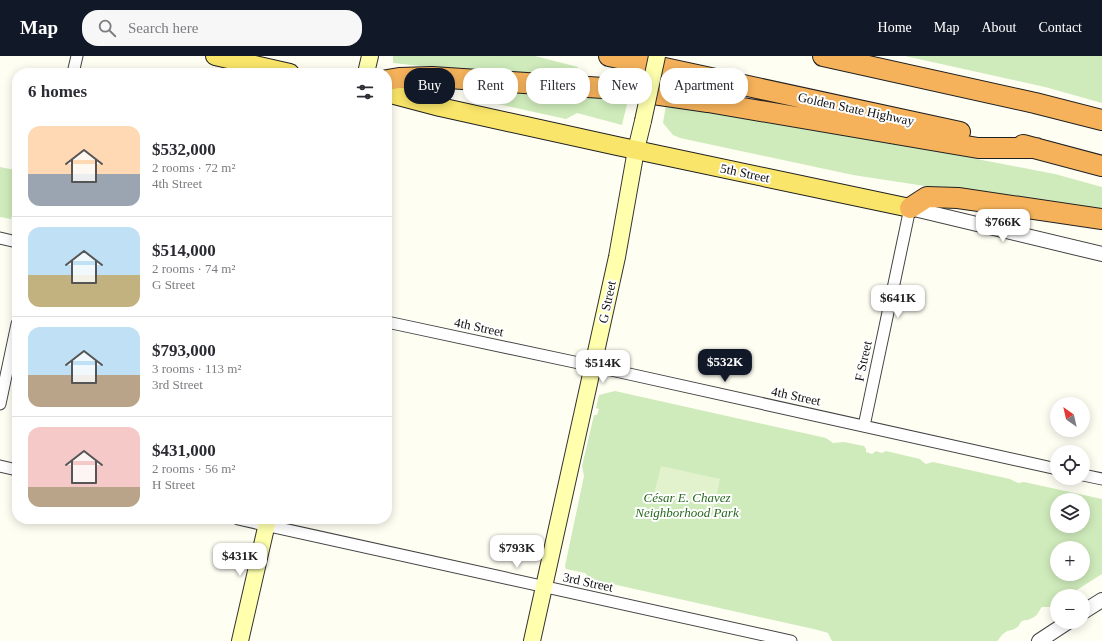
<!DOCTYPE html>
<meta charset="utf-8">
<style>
:root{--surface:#fff;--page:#f7f7f7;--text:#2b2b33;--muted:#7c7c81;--line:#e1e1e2;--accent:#111827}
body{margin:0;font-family:"Times New Roman",serif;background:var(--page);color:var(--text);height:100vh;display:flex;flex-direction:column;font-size:15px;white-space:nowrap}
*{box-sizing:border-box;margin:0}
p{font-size:13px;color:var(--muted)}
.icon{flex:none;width:22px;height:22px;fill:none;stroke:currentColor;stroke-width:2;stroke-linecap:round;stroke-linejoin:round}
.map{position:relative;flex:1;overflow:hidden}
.panel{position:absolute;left:12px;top:12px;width:380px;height:456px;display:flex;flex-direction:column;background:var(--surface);border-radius:16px;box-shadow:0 2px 10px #0003}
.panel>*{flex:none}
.top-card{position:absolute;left:404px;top:12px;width:380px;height:36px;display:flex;gap:8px}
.needle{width:26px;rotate:326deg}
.tools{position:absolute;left:1050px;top:341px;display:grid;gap:8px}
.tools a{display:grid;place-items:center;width:40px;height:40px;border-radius:50%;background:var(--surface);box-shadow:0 2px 10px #0003;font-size:20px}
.price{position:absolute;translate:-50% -34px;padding:0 9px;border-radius:8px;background:#fff;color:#222;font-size:13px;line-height:26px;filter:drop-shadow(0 1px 2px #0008)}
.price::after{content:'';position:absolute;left:50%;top:24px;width:12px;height:9px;margin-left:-6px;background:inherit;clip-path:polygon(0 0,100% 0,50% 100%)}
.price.selected{background:var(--accent);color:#fff}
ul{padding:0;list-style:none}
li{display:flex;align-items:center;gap:12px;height:100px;padding:0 16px}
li+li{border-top:1px solid var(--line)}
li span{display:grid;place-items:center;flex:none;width:112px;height:80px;border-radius:12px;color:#555}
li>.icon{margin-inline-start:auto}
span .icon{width:48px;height:48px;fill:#fffc;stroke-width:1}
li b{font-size:17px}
h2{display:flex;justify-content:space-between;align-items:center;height:48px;padding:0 16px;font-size:17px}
.tag{padding:0 14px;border-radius:16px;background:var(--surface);box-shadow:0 2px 10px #0003;font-size:14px;line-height:36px}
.tag.selected{background:var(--accent);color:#fff}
header{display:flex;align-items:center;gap:24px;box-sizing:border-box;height:56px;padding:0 20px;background:var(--accent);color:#fff}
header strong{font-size:19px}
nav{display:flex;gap:22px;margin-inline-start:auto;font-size:14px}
.search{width:280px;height:36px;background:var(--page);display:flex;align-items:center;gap:10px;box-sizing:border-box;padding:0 14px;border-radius:16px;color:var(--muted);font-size:15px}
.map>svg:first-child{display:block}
</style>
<header>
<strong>Map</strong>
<div class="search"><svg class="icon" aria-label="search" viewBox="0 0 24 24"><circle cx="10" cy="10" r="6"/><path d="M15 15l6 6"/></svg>Search here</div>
<nav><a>Home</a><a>Map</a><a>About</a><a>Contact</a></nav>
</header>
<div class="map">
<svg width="1102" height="585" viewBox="0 0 1102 585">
<rect width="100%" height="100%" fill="#fffef3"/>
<!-- green -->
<path fill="#cfebbb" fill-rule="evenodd" d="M 393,0 L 535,0 L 578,11 L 575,24 L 522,21 L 393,7 Z
M 905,0 L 1102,0 L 1102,47 L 1045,31 Z
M 492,36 L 595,39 L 628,44 L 622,69 L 577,57 L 566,63 L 489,46 Z
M 666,49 L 843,78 L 951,98 L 1055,118 L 1102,131 L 1102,157 L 853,119 L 680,82 L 673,79 L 663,67 Z
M 0,111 L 15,114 L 13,122 L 17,123 L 17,138 L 11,163 L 0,161 Z
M 615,335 L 826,382 L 833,387 L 844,386 L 864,390 L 866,393 L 866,396 L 872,398 L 876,395 L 882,397 L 886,395 L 920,403 L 923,406 L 926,408 L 933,406 L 1010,423 L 1018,427 L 1024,426 L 1102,443 L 1102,518 L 1069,539 L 1057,540 L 1057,546 L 1050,551 L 1042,551 C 1038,556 1037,561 1030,563 C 1027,565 1025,563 1021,566 C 1014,578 1011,571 1003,578 C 1000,580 1000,583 997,585 L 832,585 L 828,577 L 818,574 L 590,523 L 585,517 L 566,513 L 565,510 L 584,420 L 582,410 L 594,359 L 597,359 L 599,353 L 596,352 L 599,339 ZM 1057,444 L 1083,444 L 1083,470 L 1057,470 ZM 1057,492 L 1083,492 L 1083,518 L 1057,518 Z"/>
<!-- pitch -->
<path fill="#e1f2cd" d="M 661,410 L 720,423 L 714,451 L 654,438 Z"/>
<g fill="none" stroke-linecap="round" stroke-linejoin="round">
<defs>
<path id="minor" d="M 73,17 L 77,0
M 0,182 L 17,186
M 387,266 L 593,310 L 1057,413
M 0,348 L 17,268
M 864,370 L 910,152
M 0,410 L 17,414
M 1083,419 L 1102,423
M 238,463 L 791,585"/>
<path id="tertiary" d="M 910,152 L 1102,198
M 1083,556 L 1102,544
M 1039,585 L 1068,566"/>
<path id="secondary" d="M 366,17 L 370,0
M 240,585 L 268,463
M 532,585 L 617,201 L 636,94 L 643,65"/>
<path id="primary" d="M 215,0 L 290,17
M 387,37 L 440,51 L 617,90 L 910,152"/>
<path id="motorway" d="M 609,0 L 960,76
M 823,0 L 1035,47 L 1102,64
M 387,24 L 399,22 L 432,21 L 619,33 L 708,46 L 978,92 L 1036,92
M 1023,89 L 1102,110
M 910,152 L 927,141 L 958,142 L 1102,163"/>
</defs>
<!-- minor casing -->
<use href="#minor" stroke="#434343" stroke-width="13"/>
<!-- tertiary casing -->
<use href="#tertiary" stroke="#434343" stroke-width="16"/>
<!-- secondary casing -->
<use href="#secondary" stroke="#323232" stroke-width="18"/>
<!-- primary casing -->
<use href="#primary" stroke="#212121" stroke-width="20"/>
<!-- motorway casing -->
<use href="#motorway" stroke="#212121" stroke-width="22"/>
<!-- minor -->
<use href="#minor" stroke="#fff" stroke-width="11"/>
<!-- tertiary -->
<use href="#tertiary" stroke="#fff" stroke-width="14"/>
<!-- secondary -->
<use href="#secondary" stroke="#ffffae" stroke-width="16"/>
<!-- primary -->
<use href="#primary" stroke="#f9e569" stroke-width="18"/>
<!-- motorway -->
<use href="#motorway" stroke="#f5b25b" stroke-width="20"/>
<defs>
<path id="secondary-bridge" d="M 643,65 L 657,0"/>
</defs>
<!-- secondary-bridge casing -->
<use href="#secondary-bridge" stroke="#323232" stroke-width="18" stroke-linecap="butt"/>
<!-- secondary-bridge -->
<use href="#secondary-bridge" stroke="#ffffae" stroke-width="16"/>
</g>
<g text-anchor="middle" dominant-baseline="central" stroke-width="4" stroke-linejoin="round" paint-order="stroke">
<!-- street labels -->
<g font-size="13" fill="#101010" stroke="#fff">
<text transform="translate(856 53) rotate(12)">Golden State Highway</text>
<text transform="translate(745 117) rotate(12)">5th Street</text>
<text transform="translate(607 246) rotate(-78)">G Street</text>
<text transform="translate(479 271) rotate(12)">4th Street</text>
<text transform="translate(863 305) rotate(-78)">F Street</text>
<text transform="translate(796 340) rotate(12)">4th Street</text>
<text transform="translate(588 526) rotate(12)">3rd Street</text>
</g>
<!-- park labels -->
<g font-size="13" font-style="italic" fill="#26691e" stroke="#fff">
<text x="687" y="441">César E. Chavez<tspan x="687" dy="15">Neighborhood Park</tspan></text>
</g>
</g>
</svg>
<div class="tools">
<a><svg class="needle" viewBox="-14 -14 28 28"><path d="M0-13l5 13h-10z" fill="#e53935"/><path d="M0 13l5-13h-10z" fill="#7c7c81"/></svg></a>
<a><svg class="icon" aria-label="locate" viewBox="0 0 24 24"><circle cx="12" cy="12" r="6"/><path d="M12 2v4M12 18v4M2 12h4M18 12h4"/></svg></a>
<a><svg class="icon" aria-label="layers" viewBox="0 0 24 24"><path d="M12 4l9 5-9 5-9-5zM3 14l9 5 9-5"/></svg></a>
<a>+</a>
<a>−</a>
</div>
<b class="price" style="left:1003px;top:187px">$766K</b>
<b class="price" style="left:898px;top:263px">$641K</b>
<b class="price selected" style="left:725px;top:327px">$532K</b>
<b class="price" style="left:603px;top:328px">$514K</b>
<b class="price" style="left:517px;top:513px">$793K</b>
<b class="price" style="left:240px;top:521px">$431K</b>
<div class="top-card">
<a class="tag selected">Buy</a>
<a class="tag">Rent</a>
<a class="tag">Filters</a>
<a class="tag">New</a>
<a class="tag">Apartment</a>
</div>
<section class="panel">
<h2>6 homes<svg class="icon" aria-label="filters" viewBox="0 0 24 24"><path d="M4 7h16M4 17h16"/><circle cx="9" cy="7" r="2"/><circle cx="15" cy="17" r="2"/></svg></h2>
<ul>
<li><span style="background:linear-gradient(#ffd9b3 60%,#9aa5b1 0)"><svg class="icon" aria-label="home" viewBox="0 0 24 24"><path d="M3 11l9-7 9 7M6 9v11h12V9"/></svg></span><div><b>$532,000</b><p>2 rooms · 72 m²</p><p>4th Street</p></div></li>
<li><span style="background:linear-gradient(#bfe0f5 60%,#c2b280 0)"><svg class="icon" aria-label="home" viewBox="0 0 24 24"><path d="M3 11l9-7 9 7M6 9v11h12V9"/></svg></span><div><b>$514,000</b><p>2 rooms · 74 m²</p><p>G Street</p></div></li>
<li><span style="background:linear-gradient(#bfe0f5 60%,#b9a48a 0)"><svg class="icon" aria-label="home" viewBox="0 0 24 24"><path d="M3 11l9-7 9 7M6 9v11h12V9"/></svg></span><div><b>$793,000</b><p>3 rooms · 113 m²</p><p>3rd Street</p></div></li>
<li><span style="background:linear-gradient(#f6c9c9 75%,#b9a48a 0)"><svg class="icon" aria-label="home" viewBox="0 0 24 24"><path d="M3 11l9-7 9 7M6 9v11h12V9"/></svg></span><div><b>$431,000</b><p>2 rooms · 56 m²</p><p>H Street</p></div></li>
</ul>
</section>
</div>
